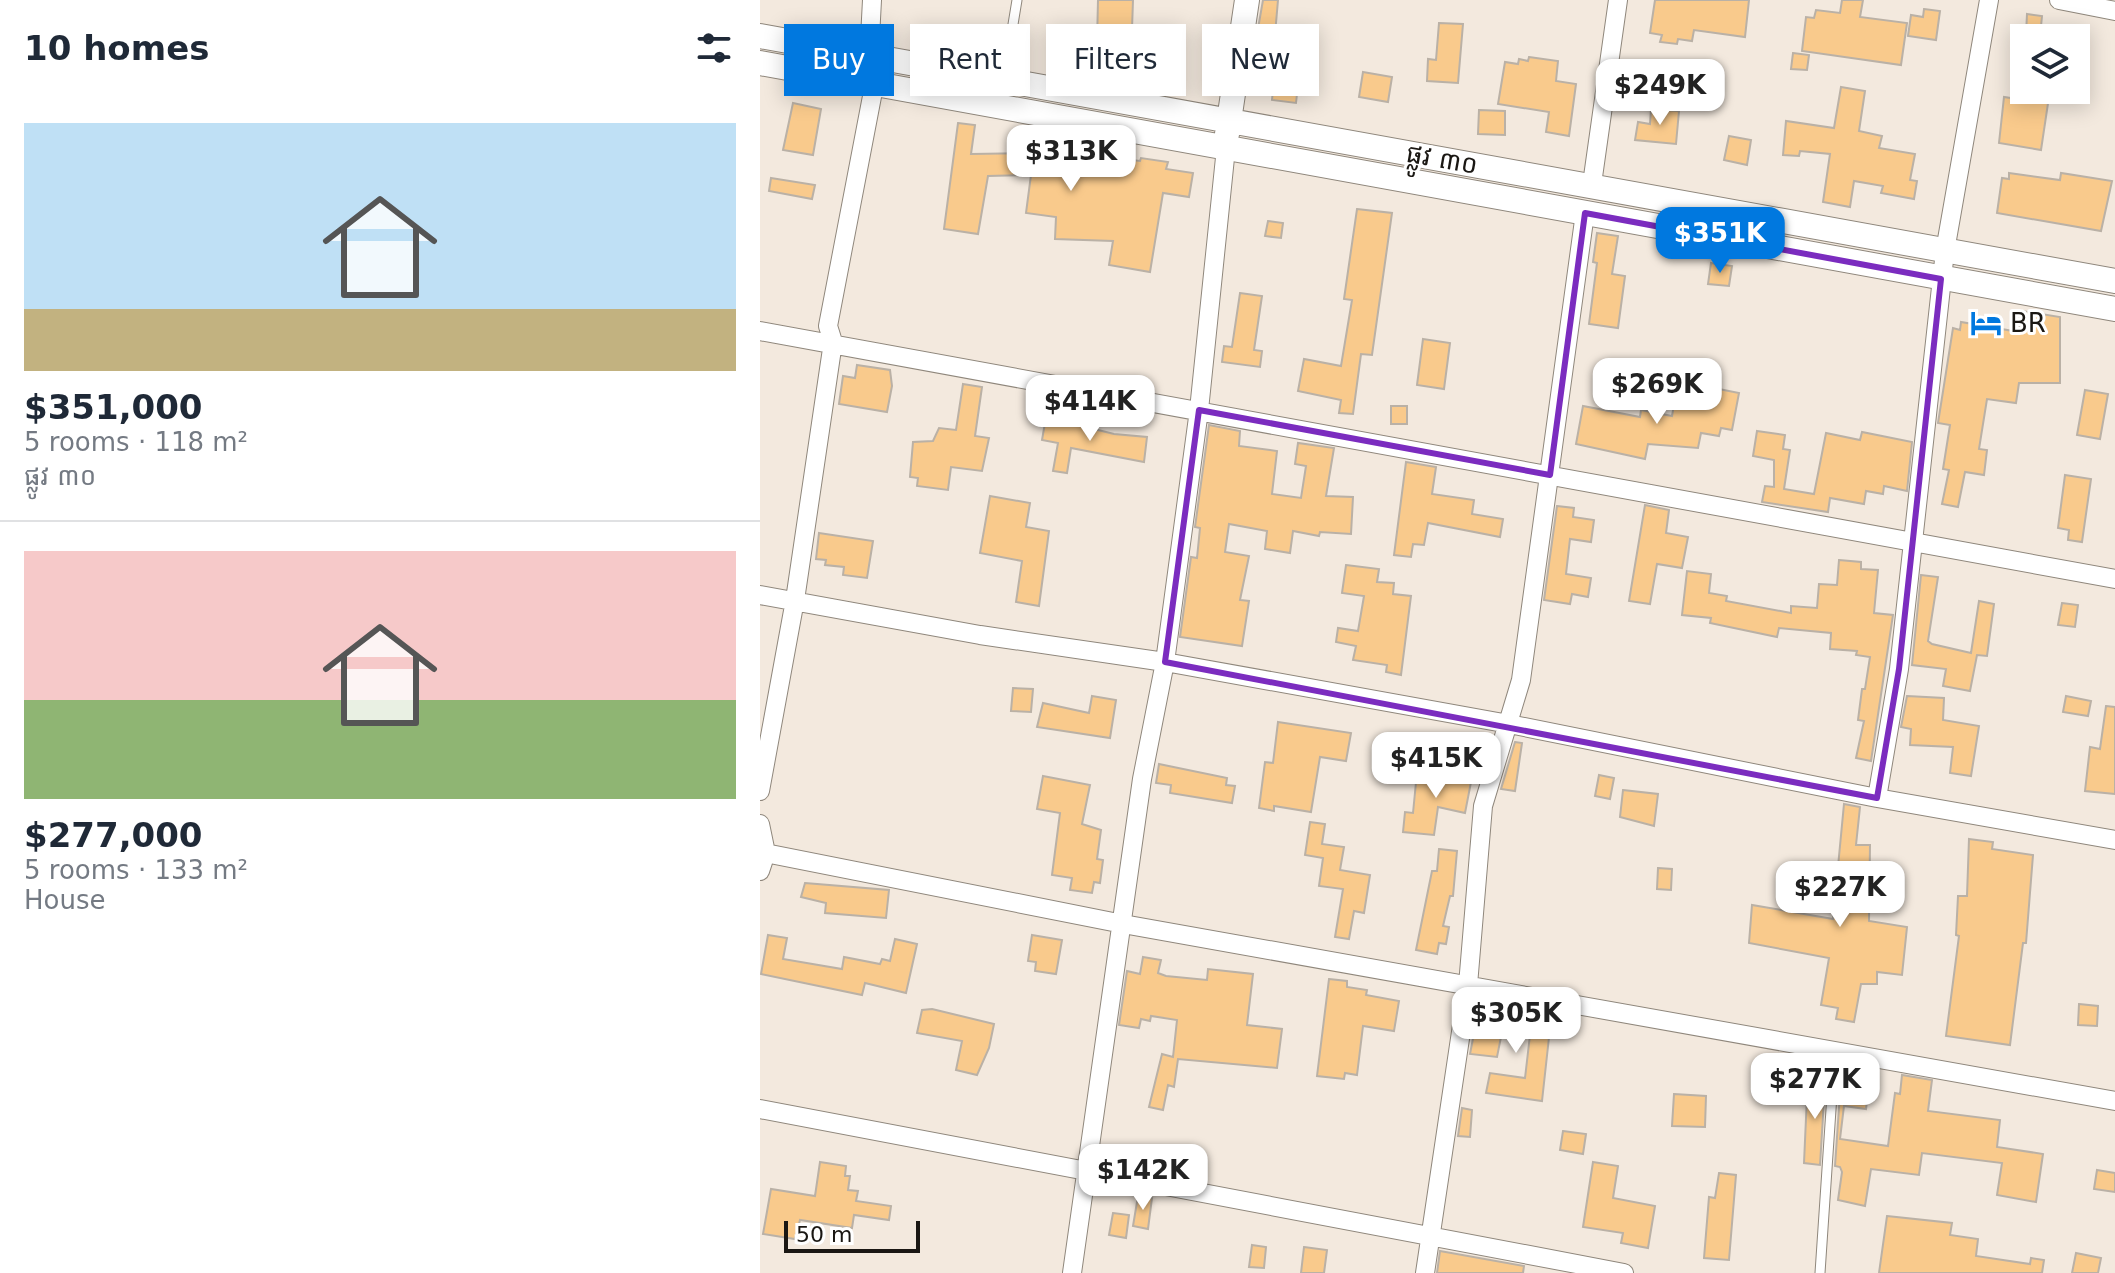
<!DOCTYPE html>
<meta charset="utf-8">
<style>
:root{--surface:#fff;--page:#f6f6f7;--text:#1f2937;--muted:#747a83;--line:#e0e1e3;--accent:#0078df}
body{margin:0;font-family:"DejaVu Sans","Noto Sans Khmer",sans-serif;background:var(--page);color:var(--text);height:100vh;display:flex;flex-direction:column;font-size:30px;white-space:nowrap}
*{box-sizing:border-box;margin:0}
p{font-size:26px;color:var(--muted)}
.icon{flex:none;width:44px;height:44px;fill:none;stroke:currentColor;stroke-width:2;stroke-linecap:round;stroke-linejoin:round}
.map{position:relative;flex:1;overflow:hidden}
.details{display:flex;flex-direction:column;background:var(--surface);width:760px}
.details>*{flex:none}
.top-card{position:absolute;left:24px;top:24px;width:760px;height:72px;display:flex;gap:16px}
.tools{position:absolute;left:1250px;top:24px;display:grid;gap:16px}
.tools a{display:grid;place-items:center;width:80px;height:80px;border-radius:0px;background:var(--surface);box-shadow:0 4px 20px #0003;font-size:40px}
.scale{position:absolute;left:24px;bottom:20px;width:136px;box-sizing:border-box;padding-left:8px;border:4px solid #1a1713;border-top:0;font-size:22px;line-height:28px;white-space:nowrap;color:#1a1713;-webkit-text-stroke:6px #fff;paint-order:stroke}
.price{position:absolute;translate:-50% -68px;padding:0 18px;border-radius:16px;background:#fff;color:#222;font-size:26px;line-height:52px;filter:drop-shadow(0 2px 4px #0008)}
.price::after{content:'';position:absolute;left:50%;top:48px;width:24px;height:18px;margin-left:-12px;background:inherit;clip-path:polygon(0 0,100% 0,50% 100%)}
.price.on{background:var(--accent);color:#fff}
ul{padding:0;list-style:none}
li{display:grid;align-content:center;gap:16px;height:424px;padding:0 24px}
li+li{border-top:2px solid var(--line)}
li span{display:grid;place-items:center;height:248px;border-radius:0px;color:#555}
li>.icon{margin-inline-start:auto}
span .icon{width:144px;height:144px;fill:#fffc;stroke-width:1}
li b{font-size:34px}
h2{display:flex;justify-content:space-between;align-items:center;height:96px;padding:0 24px;font-size:34px}
.chip{padding:0 28px;border-radius:0px;background:var(--surface);box-shadow:0 4px 20px #0003;font-size:28px;line-height:72px}
.chip.on{background:var(--accent);color:#fff}
main{display:flex;flex:1;min-height:0}
.map>svg:first-child{display:block}
</style>
<main>
<section class="details">
<h2>10 homes<svg class="icon" aria-label="filters" viewBox="0 0 24 24"><path d="M4 7h16M4 17h16"/><circle cx="9" cy="7" r="2"/><circle cx="15" cy="17" r="2"/></svg></h2>
<ul>
<li><span style="background:linear-gradient(#bfe0f5 75%,#c2b280 0)"><svg class="icon" aria-label="home" viewBox="0 0 24 24"><path d="M3 11l9-7 9 7M6 9v11h12V9"/></svg></span><div><b>$351,000</b><p>5 rooms · 118 m²</p><p>ផ្លូវ ៣០</p></div></li>
<li><span style="background:linear-gradient(#f6c9c9 60%,#8fb573 0)"><svg class="icon" aria-label="home" viewBox="0 0 24 24"><path d="M3 11l9-7 9 7M6 9v11h12V9"/></svg></span><div><b>$277,000</b><p>5 rooms · 133 m²</p><p>House</p></div></li>
</ul>
</section>
<div class="map">
<svg width="1355" height="1273" viewBox="0 0 1355 1273">
<rect width="100%" height="100%" fill="#f3e9de"/>
<!-- building -->
<path fill="#f9ca8c" stroke="#bab1a6" stroke-width="2" d="M 338,0 L 373,0 L 372,29 L 354,28 L 353,44 L 337,43 Z
M 503,0 L 518,0 L 514,46 L 542,49 L 536,103 L 512,100 L 513,90 L 498,89 L 501,41 L 496,40 Z
M 895,0 L 989,0 L 985,37 L 934,30 L 932,41 L 918,39 L 917,44 L 900,42 L 902,35 L 890,33 Z
M 1082,0 L 1103,0 L 1100,17 L 1147,23 L 1141,65 L 1042,51 L 1046,17 L 1054,18 L 1056,10 L 1080,13 Z
M 1164,9 L 1180,11 L 1176,40 L 1148,36 L 1151,15 L 1163,17 Z
M 1267,14 L 1282,16 L 1280,36 L 1266,35 Z
M 679,23 L 703,24 L 698,83 L 667,81 L 668,59 L 676,60 Z
M 293,29 L 321,32 L 318,54 L 290,51 Z
M 1033,53 L 1049,55 L 1047,70 L 1031,69 Z
M 769,57 L 798,61 L 796,81 L 816,84 L 809,136 L 786,132 L 789,112 L 738,104 L 745,62 L 758,64 L 759,59 L 768,61 Z
M 603,72 L 632,77 L 628,102 L 599,97 Z
M 1081,87 L 1105,91 L 1099,131 L 1122,136 L 1119,148 L 1155,154 L 1150,180 L 1157,181 L 1154,199 L 1121,193 L 1123,186 L 1094,181 L 1090,207 L 1063,202 L 1070,154 L 1040,151 L 1039,156 L 1023,155 L 1026,121 L 1074,128 Z
M 1258,90 L 1290,90 L 1281,150 L 1239,143 L 1244,97 L 1257,99 Z
M 33,103 L 61,109 L 53,155 L 23,150 Z
M 891,109 L 919,111 L 916,144 L 875,140 L 878,122 L 890,124 Z
M 719,110 L 745,111 L 745,135 L 718,134 Z
M 198,123 L 215,125 L 211,154 L 274,153 L 278,129 L 304,133 L 301,149 L 347,152 L 346,157 L 380,161 L 381,158 L 408,162 L 406,169 L 433,173 L 429,197 L 403,193 L 390,272 L 349,265 L 353,241 L 295,239 L 296,217 L 266,213 L 271,175 L 228,176 L 218,234 L 184,229 Z
M 969,136 L 991,140 L 987,165 L 964,160 Z
M 1249,173 L 1300,180 L 1301,173 L 1352,181 L 1341,231 L 1237,213 L 1242,178 L 1249,179 Z
M 11,178 L 55,185 L 52,199 L 9,191 Z
M 597,209 L 632,213 L 612,355 L 601,354 L 593,414 L 579,413 L 581,400 L 538,391 L 544,359 L 581,366 L 592,300 L 584,299 Z
M 508,221 L 523,223 L 521,238 L 505,236 Z
M 837,233 L 858,236 L 852,274 L 865,276 L 858,328 L 829,324 L 837,263 L 833,262 Z
M 951,263 L 972,266 L 969,286 L 948,284 Z
M 480,293 L 502,296 L 494,350 L 502,351 L 500,367 L 462,362 L 464,346 L 472,347 Z
M 1262,311 L 1300,317 L 1300,383 L 1259,383 L 1256,403 L 1227,399 L 1219,449 L 1227,450 L 1224,475 L 1205,472 L 1198,507 L 1182,504 L 1189,470 L 1183,469 L 1190,425 L 1178,423 L 1193,328 L 1200,330 L 1201,322 L 1259,332 Z
M 663,339 L 690,343 L 684,389 L 657,385 Z
M 97,365 L 130,370 L 132,386 L 127,412 L 79,404 L 83,376 L 95,378 Z
M 203,384 L 222,387 L 215,436 L 229,438 L 222,471 L 191,467 L 188,490 L 157,486 L 158,478 L 150,477 L 153,442 L 173,441 L 179,428 L 196,430 Z
M 954,388 L 979,393 L 972,430 L 961,428 L 959,436 L 941,433 L 938,448 L 888,444 L 885,459 L 816,444 L 823,406 L 880,417 L 881,410 L 912,416 L 915,399 L 951,407 Z
M 1325,390 L 1348,394 L 1340,439 L 1317,435 Z
M 631,406 L 647,406 L 647,424 L 631,424 Z
M 286,417 L 354,434 L 387,437 L 384,462 L 311,448 L 307,473 L 293,471 L 298,443 L 282,440 Z
M 449,425 L 480,431 L 479,446 L 517,451 L 512,494 L 541,498 L 546,466 L 535,464 L 538,443 L 574,448 L 566,496 L 593,497 L 591,534 L 560,532 L 559,536 L 533,531 L 530,553 L 505,549 L 507,531 L 469,524 L 465,552 L 489,556 L 480,600 L 489,601 L 482,646 L 420,637 L 431,557 L 437,558 L 440,528 L 435,527 Z
M 997,431 L 1025,435 L 1023,449 L 1030,450 L 1024,489 L 1054,494 L 1066,433 L 1100,440 L 1102,432 L 1152,442 L 1147,491 L 1124,486 L 1123,494 L 1106,491 L 1104,504 L 1070,498 L 1068,512 L 1002,502 L 1005,486 L 1014,487 L 1014,460 L 993,456 Z
M 646,462 L 676,467 L 672,494 L 714,500 L 712,514 L 743,519 L 740,537 L 668,523 L 664,545 L 653,544 L 651,557 L 634,555 Z
M 1305,475 L 1331,479 L 1322,542 L 1308,540 L 1309,530 L 1298,528 Z
M 230,496 L 270,503 L 266,527 L 289,531 L 279,606 L 256,602 L 262,561 L 220,553 Z
M 885,505 L 909,510 L 906,533 L 928,537 L 922,568 L 897,564 L 890,604 L 869,601 Z
M 797,506 L 814,508 L 813,517 L 834,520 L 831,542 L 810,539 L 806,574 L 831,578 L 828,597 L 812,594 L 810,604 L 784,600 Z
M 59,533 L 113,541 L 107,578 L 83,575 L 84,567 L 65,565 L 66,560 L 56,559 Z
M 1079,560 L 1101,562 L 1101,569 L 1118,570 L 1114,613 L 1133,615 L 1111,761 L 1096,758 L 1104,721 L 1098,720 L 1102,689 L 1105,689 L 1110,657 L 1096,655 L 1097,651 L 1070,649 L 1071,633 L 1019,628 L 1017,637 L 950,623 L 951,618 L 922,615 L 927,571 L 951,574 L 949,593 L 967,596 L 966,601 L 1031,613 L 1031,606 L 1057,608 L 1059,584 L 1077,585 Z
M 586,565 L 619,569 L 617,582 L 634,583 L 633,594 L 651,596 L 641,675 L 626,672 L 627,665 L 593,660 L 596,646 L 576,642 L 578,628 L 598,631 L 604,596 L 582,593 Z
M 1161,575 L 1178,577 L 1168,641 L 1172,644 L 1211,653 L 1219,601 L 1234,604 L 1227,656 L 1217,655 L 1210,691 L 1183,686 L 1186,669 L 1152,665 Z
M 1302,603 L 1318,605 L 1315,627 L 1298,625 Z
M 253,688 L 273,689 L 271,712 L 251,711 Z
M 332,696 L 356,700 L 350,738 L 277,727 L 283,703 L 329,713 Z
M 1147,696 L 1184,698 L 1183,720 L 1219,726 L 1211,776 L 1190,773 L 1193,747 L 1150,745 L 1151,729 L 1141,727 Z
M 1306,696 L 1331,701 L 1328,716 L 1303,712 Z
M 1346,706 L 1355,707 L 1355,794 L 1325,791 L 1330,747 L 1340,749 Z
M 518,722 L 591,733 L 586,761 L 560,757 L 551,812 L 514,806 L 514,811 L 499,808 L 505,762 L 513,763 Z
M 755,742 L 762,743 L 755,791 L 741,789 Z
M 399,764 L 467,778 L 466,785 L 475,786 L 472,803 L 410,793 L 411,785 L 396,783 Z
M 657,772 L 712,777 L 705,813 L 678,807 L 674,835 L 643,832 L 645,812 L 653,813 Z
M 839,775 L 854,778 L 850,799 L 835,796 Z
M 283,776 L 330,785 L 322,824 L 341,830 L 337,859 L 343,860 L 340,883 L 334,882 L 332,893 L 310,890 L 312,878 L 292,875 L 300,813 L 277,809 Z
M 863,790 L 898,794 L 894,826 L 860,817 Z
M 1084,804 L 1100,807 L 1096,845 L 1110,845 L 1109,921 L 1147,927 L 1142,975 L 1117,972 L 1117,984 L 1101,984 L 1094,1022 L 1076,1019 L 1078,1008 L 1061,1005 L 1069,958 L 989,943 L 992,905 L 1073,919 Z
M 550,822 L 565,824 L 562,844 L 584,847 L 580,870 L 610,875 L 604,913 L 594,911 L 589,939 L 575,937 L 583,889 L 559,886 L 563,858 L 545,855 Z
M 1209,839 L 1233,842 L 1232,849 L 1273,855 L 1266,943 L 1263,943 L 1250,1045 L 1186,1036 L 1199,936 L 1196,935 L 1198,896 L 1207,896 Z
M 679,849 L 697,851 L 693,896 L 690,896 L 683,926 L 689,927 L 686,944 L 679,943 L 677,954 L 656,950 L 672,871 L 677,871 Z
M 898,868 L 912,869 L 911,890 L 897,889 Z
M 45,883 L 129,890 L 126,918 L 65,913 L 66,903 L 41,897 Z
M 8,935 L 27,938 L 23,959 L 82,969 L 84,957 L 120,964 L 122,959 L 130,961 L 135,939 L 157,944 L 146,993 L 105,983 L 102,995 L 1,974 Z
M 272,935 L 302,940 L 296,974 L 275,971 L 276,962 L 268,961 Z
M 383,957 L 401,960 L 398,973 L 406,976 L 447,980 L 448,969 L 493,974 L 487,1025 L 522,1029 L 517,1068 L 418,1059 L 414,1087 L 408,1085 L 403,1110 L 389,1107 L 402,1054 L 413,1057 L 417,1020 L 391,1016 L 390,1021 L 381,1019 L 379,1028 L 359,1025 L 367,971 L 380,974 Z
M 569,979 L 587,981 L 587,987 L 607,990 L 606,995 L 639,1001 L 634,1031 L 603,1026 L 597,1075 L 585,1073 L 584,1079 L 557,1076 Z
M 1319,1004 L 1338,1006 L 1337,1026 L 1318,1025 Z
M 172,1009 L 234,1024 L 229,1048 L 217,1075 L 196,1070 L 202,1041 L 157,1033 L 162,1010 Z
M 757,1016 L 791,1019 L 782,1101 L 726,1093 L 730,1073 L 765,1078 L 770,1035 L 742,1032 L 737,1057 L 710,1054 L 716,1023 L 729,1025 L 730,1017 L 757,1022 Z
M 1082,1064 L 1111,1070 L 1106,1109 L 1084,1106 L 1080,1139 L 1128,1146 L 1135,1093 L 1140,1094 L 1142,1075 L 1172,1080 L 1168,1111 L 1240,1120 L 1237,1147 L 1283,1154 L 1276,1202 L 1237,1195 L 1242,1163 L 1162,1153 L 1159,1175 L 1111,1169 L 1105,1206 L 1078,1200 L 1082,1172 L 1080,1167 L 1075,1166 Z
M 1058,1066 L 1066,1067 L 1060,1165 L 1044,1163 L 1047,1096 L 1054,1097 Z
M 914,1094 L 946,1096 L 945,1127 L 912,1126 Z
M 702,1108 L 712,1110 L 710,1137 L 698,1136 Z
M 803,1131 L 826,1134 L 823,1154 L 800,1150 Z
M 60,1162 L 86,1166 L 85,1176 L 90,1176 L 88,1190 L 98,1191 L 96,1201 L 131,1206 L 129,1220 L 94,1215 L 92,1228 L 40,1220 L 35,1239 L 3,1234 L 11,1189 L 55,1196 Z
M 833,1162 L 858,1166 L 853,1198 L 895,1206 L 888,1248 L 861,1243 L 863,1233 L 823,1227 Z
M 1337,1170 L 1355,1173 L 1355,1192 L 1334,1189 Z
M 959,1173 L 976,1175 L 969,1260 L 944,1258 L 949,1197 L 955,1198 Z
M 378,1196 L 392,1198 L 388,1229 L 373,1226 Z
M 353,1213 L 369,1215 L 366,1238 L 349,1235 Z
M 1127,1216 L 1192,1223 L 1190,1235 L 1218,1239 L 1216,1256 L 1270,1264 L 1271,1258 L 1284,1260 L 1282,1273 L 1119,1273 Z
M 492,1245 L 506,1247 L 504,1268 L 489,1267 Z
M 544,1247 L 567,1250 L 564,1273 L 541,1273 Z
M 680,1251 L 764,1266 L 763,1273 L 677,1273 Z
M 1316,1253 L 1341,1258 L 1338,1273 L 1312,1273 Z"/>
<g fill="none" stroke-linecap="round" stroke-linejoin="round">
<defs>
<path id="lane" d="M 244,79 L 257,0
M 1060,1273 L 1075,1050"/>
<path id="street" d="M 1299,0 L 1355,11
M 109,57 L 112,0
M 832,184 L 858,0
M 0,331 L 1355,579
M 0,595 L 220,635 L 405,662 L 749,724 L 1117,798 L 1355,840
M 0,791 L 35,600 L 73,342 L 68,326 L 114,86
M 1117,798 L 1139,669 L 1185,251 L 1229,0
M 0,824 L 6,853 L 0,871
M 0,852 L 363,924 L 1355,1101
M 0,1109 L 864,1273
M 312,1273 L 382,779 L 405,662 L 439,410 L 466,148
M 665,1273 L 708,985 L 723,806 L 761,680 L 825,213"/>
<path id="secondary" d="M 0,36 L 1355,281
M 0,63 L 1355,309
M 467,134 L 487,0"/>
</defs>
<!-- lane casing -->
<use href="#lane" stroke="#8f877c" stroke-width="11"/>
<!-- street casing -->
<use href="#street" stroke="#8f877c" stroke-width="20"/>
<!-- secondary casing -->
<use href="#secondary" stroke="#8f877c" stroke-width="26"/>
<!-- lane -->
<use href="#lane" stroke="#fff" stroke-width="9"/>
<!-- street -->
<use href="#street" stroke="#fff" stroke-width="18"/>
<!-- secondary -->
<use href="#secondary" stroke="#fff" stroke-width="24"/>
</g>
<!-- marked area -->
<path fill="none" stroke="#7b2cbf" stroke-width="6" stroke-linejoin="round" d="M 825,213 L 1181,279 L 1139,669 L 1117,798 L 405,662 L 439,410 L 790,475 Z"/>
<!-- icons -->
<defs>
<symbol id="hotel-bare" viewBox="-9 -9 18 18"><path d="M-6-4.5h1.5V1H6V5H4.5V3h-9V5H-6ZM-4 0a1.8 1.8 0 1 1 3.6 0ZM.5 0V-2.5h3Q6-2.5 6 0Z" fill="#0078df" stroke="#fff" stroke-width="2.5" paint-order="stroke"/></symbol>
</defs>
<g fill-rule="evenodd">
<use href="#hotel-bare" x="1204" y="301" width="44" height="44"/>
</g>
<g text-anchor="middle" dominant-baseline="central" stroke-width="6" stroke-linejoin="round" paint-order="stroke">
<!-- street labels -->
<g font-size="26" fill="#1a1713" stroke="#fff">
<text transform="translate(682 159) rotate(10)">ផ្លូវ ៣០</text>
</g>
<!-- poi labels -->
<g font-size="26" fill="#1a1713" stroke="#fff" text-anchor="start">
<text x="1250" y="323">BR</text>
</g>
</g>
</svg>
<div class="tools">
<a><svg class="icon" aria-label="layers" viewBox="0 0 24 24"><path d="M12 4l9 5-9 5-9-5zM3 14l9 5 9-5"/></svg></a>
</div>
<div class="scale">50 m</div>
<b class="price" style="left:900px;top:127px">$249K</b>
<b class="price" style="left:311px;top:193px">$313K</b>
<b class="price on" style="left:960px;top:275px">$351K</b>
<b class="price" style="left:897px;top:426px">$269K</b>
<b class="price" style="left:330px;top:443px">$414K</b>
<b class="price" style="left:676px;top:800px">$415K</b>
<b class="price" style="left:1080px;top:929px">$227K</b>
<b class="price" style="left:756px;top:1055px">$305K</b>
<b class="price" style="left:1055px;top:1121px">$277K</b>
<b class="price" style="left:383px;top:1212px">$142K</b>
<div class="top-card">
<a class="chip on">Buy</a>
<a class="chip">Rent</a>
<a class="chip">Filters</a>
<a class="chip">New</a>
</div>
</div>
</main>
